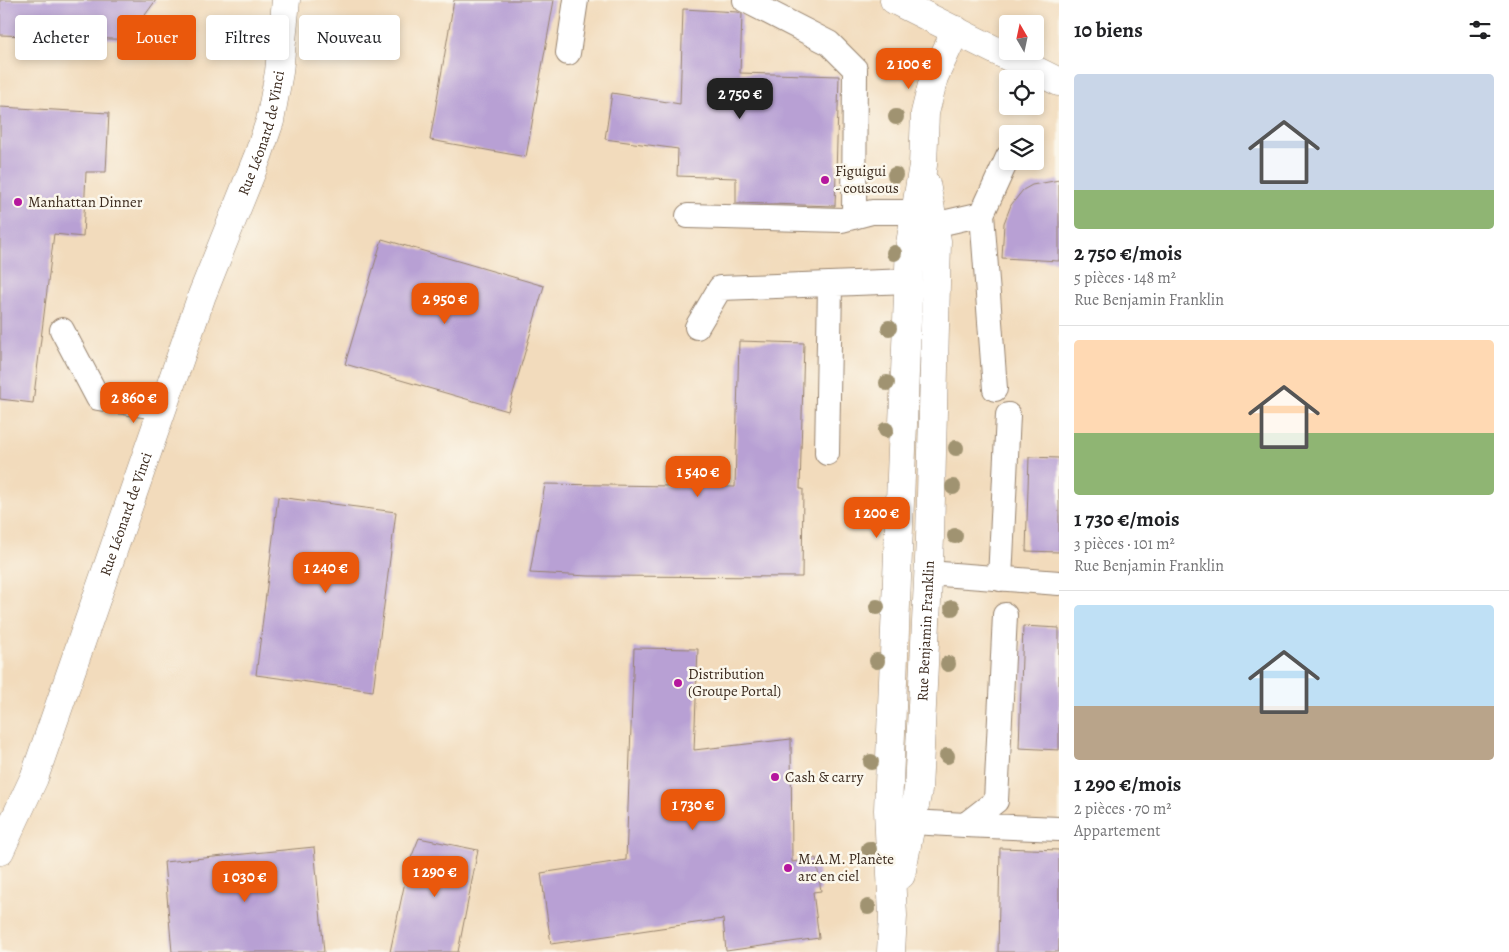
<!DOCTYPE html>
<html lang="fr">
<meta charset="utf-8">
<style>
:root{--surface:#fff;--page:#f6f6f6;--text:#202124;--muted:#757577;--line:#e0e0e0;--accent:#ea580c}
body{margin:0;font-family:Alegreya,serif;background:var(--page);color:var(--text);height:100vh;display:flex;flex-direction:column;font-size:19px;white-space:nowrap}
*{box-sizing:border-box;margin:0}
p{font-size:16px;color:var(--muted)}
.icon{flex:none;width:28px;height:28px;fill:none;stroke:currentColor;stroke-width:2;stroke-linecap:round;stroke-linejoin:round}
.map{position:relative;flex:1;overflow:hidden}
.sheet{display:flex;flex-direction:column;background:var(--surface);width:450px}
.sheet>*{flex:none}
.guide{position:absolute;left:15px;top:15px;width:475px;height:45px;display:flex;gap:10px}
.needle{width:32px;rotate:351deg}
.buttons{position:absolute;left:999px;top:15px;display:grid;gap:10px}
.buttons a{display:grid;place-items:center;width:45px;height:45px;border-radius:5px;background:var(--surface);box-shadow:0 2px 8px #0003;font-size:25px}
.price{position:absolute;translate:-50% -42px;padding:0 11px;border-radius:10px;background:var(--accent);color:#fff;font-size:16px;line-height:32px;filter:drop-shadow(0 1px 2px #0008)}
.price::after{content:'';position:absolute;left:50%;top:30px;width:15px;height:11px;margin-left:-8px;background:inherit;clip-path:polygon(0 0,100% 0,50% 100%)}
.price.active{background:#222;color:#fff}
ul{padding:0;list-style:none}
li{display:grid;align-content:center;gap:10px;height:265px;padding:0 15px}
li+li{border-top:1px solid var(--line)}
li span{display:grid;place-items:center;height:155px;border-radius:5px;color:#555}
li>.icon{margin-inline-start:auto}
span .icon{width:90px;height:90px;fill:#fffc;stroke-width:1}
li b{font-size:21px}
h2{display:flex;justify-content:space-between;align-items:center;height:60px;padding:0 15px;font-size:21px}
.pill{padding:0 18px;border-radius:5px;background:var(--surface);box-shadow:0 2px 8px #0003;font-size:18px;line-height:45px}
.pill.active{background:var(--accent);color:#fff}
main{display:flex;flex:1;min-height:0}
.map>svg:first-child{display:block}
</style>
<main>
<div class="map">
<svg width="1059" height="952" viewBox="0 0 1059 952">
<rect width="100%" height="100%" fill="#fbf7ec"/>
<filter id="ink" filterUnits="userSpaceOnUse"><feTurbulence type="fractalNoise" baseFrequency=".02" numOctaves="2"/><feDisplacementMap in="SourceGraphic" scale="10" xChannelSelector="R" yChannelSelector="G"/><feConvolveMatrix kernelMatrix="1 2 1 2 8 2 1 2 1" color-interpolation-filters="sRGB"/></filter>
<filter id="wash" filterUnits="userSpaceOnUse"><feTurbulence type="fractalNoise" baseFrequency=".0096" numOctaves="4" result="noise"/><feDisplacementMap in="SourceGraphic" scale="20" xChannelSelector="R" yChannelSelector="G"/><feGaussianBlur stdDeviation="1.12" result="paint"/><feColorMatrix in="noise" values="0 0 0 0 0 0 0 0 0 0 0 0 0 0 0 0 0 1.4 0 .05"/><feComposite in="paint" operator="in"/></filter>
<g filter="url(#wash)">
<rect width="100%" height="100%" fill="#f2dbbc"/>
<g id="blocks">
<!-- building -->
<path fill="#b8a0d4" d="M 0,0 L 156,0 L 140,22 L 140,40 L 0,35 Z
M 454,0 L 554,0 L 526,157 L 430,140 Z
M 683,9 L 738,12 L 742,14 L 740,73 L 839,76 L 835,206 L 736,203 L 736,178 L 677,176 L 678,149 L 605,139 L 612,93 L 680,104 Z
M 0,107 L 109,113 L 106,172 L 86,172 L 83,237 L 54,234 L 33,403 L 0,399 Z
M 1059,180 L 1059,261 L 1002,258 L 1004,223 L 1011,205 L 1023,190 L 1032,185 Z
M 382,239 L 544,286 L 508,411 L 345,364 Z
M 739,341 L 804,343 L 800,489 L 803,489 L 802,577 L 589,576 L 530,573 L 545,484 L 735,487 Z
M 1029,457 L 1059,458 L 1059,552 L 1026,551 Z
M 278,497 L 396,512 L 373,691 L 256,675 Z
M 1023,626 L 1059,628 L 1059,750 L 1019,748 Z
M 634,648 L 698,649 L 694,750 L 791,739 L 792,862 L 816,858 L 821,891 L 813,892 L 819,938 L 726,951 L 723,919 L 551,944 L 541,873 L 626,860 Z
M 419,838 L 478,850 L 458,952 L 390,952 L 409,863 Z
M 314,847 L 324,952 L 172,952 L 164,862 Z
M 1000,848 L 1059,850 L 1059,952 L 998,952 Z"/>
</g>
</g>
<g filter="url(#ink)">
<use href="#blocks" fill-opacity="0" stroke="#96826d" stroke-width="1"/>
<g fill="none" stroke-linecap="round" stroke-linejoin="round">
<defs>
<path id="service" d="M 745,0 L 829,43 L 855,69 L 854,217
M 568,53 L 576,0
M 982,214 L 995,389
M 688,216 L 842,220 L 872,212 L 915,212
M 934,225 L 982,214 L 1008,157
M 697,327 L 720,288 L 909,281
M 62,330 L 98,398 L 162,408
M 827,453 L 830,285
M 928,573 L 1059,583
M 1000,579 L 1008,415
M 912,822 L 965,825 L 996,801 L 1005,615
M 965,825 L 1059,829"/>
<g id="minor">
<path d="M 894,0 L 1059,82"/>
<path id="s1" d="M 0,851 L 34,778 L 202,295 L 258,156 L 270,121 L 279,72 L 286,0"/>
<path id="s2" d="M 901,875 L 918,790 L 930,538 L 937,241 L 926,184"/>
<path d="M 891,952 L 893,916 L 888,810 L 910,244 L 923,165 L 925,113 L 934,77 L 956,30"/>
</g>
</defs>
<!-- service casing -->
<use href="#service" stroke="#96826d" stroke-width="26"/>
<!-- minor casing -->
<use href="#minor" stroke="#96826d" stroke-width="29"/>
<!-- service -->
<use href="#service" stroke="#fff" stroke-width="24"/>
<!-- minor -->
<use href="#minor" stroke="#fff" stroke-width="28"/>
</g>
<!-- trees -->
<g fill="#a09371">
<circle cx="893" cy="62" r="8"/>
<circle cx="896" cy="117" r="8"/>
<circle cx="895" cy="175" r="8"/>
<circle cx="894" cy="253" r="8"/>
<circle cx="889" cy="328" r="8"/>
<circle cx="887" cy="383" r="8"/>
<circle cx="886" cy="430" r="8"/>
<circle cx="956" cy="448" r="8"/>
<circle cx="953" cy="487" r="8"/>
<circle cx="955" cy="536" r="8"/>
<circle cx="877" cy="607" r="8"/>
<circle cx="952" cy="608" r="8"/>
<circle cx="877" cy="661" r="8"/>
<circle cx="948" cy="664" r="8"/>
<circle cx="947" cy="756" r="8"/>
<circle cx="871" cy="762" r="8"/>
<circle cx="869" cy="849" r="8"/>
<circle cx="868" cy="907" r="8"/>
</g>
</g>
<!-- markers -->
<g fill="#b5179e" stroke="#fbf7ec" stroke-width="2">
<circle cx="825" cy="180" r="5"/>
<circle cx="18" cy="202" r="5"/>
<circle cx="678" cy="683" r="5"/>
<circle cx="775" cy="777" r="5"/>
<circle cx="788" cy="868" r="5"/>
</g>
<g text-anchor="middle" dominant-baseline="central" stroke-width="5" stroke-linejoin="round" paint-order="stroke">
<!-- street labels -->
<g font-size="15" fill="#3b2a1e" stroke="#fbf7ec">
<text stroke="none"><textPath href="#s1" startOffset="765">Rue Léonard de Vinci</textPath></text>
<text stroke="none"><textPath href="#s1" startOffset="360">Rue Léonard de Vinci</textPath></text>
<text stroke="none"><textPath href="#s2" startOffset="246">Rue Benjamin Franklin</textPath></text>
</g>
<!-- poi labels -->
<g font-size="15" fill="#3b2a1e" stroke="#fbf7ec" text-anchor="start">
<text x="835" y="171">Figuigui<tspan x="835" dy="17">- couscous</tspan></text>
<text x="28" y="202">Manhattan Dinner</text>
<text x="688" y="674">Distribution<tspan x="688" dy="17">(Groupe Portal)</tspan></text>
<text x="785" y="777">Cash &amp; carry</text>
<text x="798" y="859">M.A.M. Planète<tspan x="798" dy="17">arc en ciel</tspan></text>
</g>
</g>
</svg>
<div class="buttons">
<a><svg class="needle" viewBox="-14 -14 28 28"><path d="M0-13l5 13h-10z" fill="#e53935"/><path d="M0 13l5-13h-10z" fill="#757577"/></svg></a>
<a><svg class="icon" aria-label="locate" viewBox="0 0 24 24"><circle cx="12" cy="12" r="6"/><path d="M12 2v4M12 18v4M2 12h4M18 12h4"/></svg></a>
<a><svg class="icon" aria-label="layers" viewBox="0 0 24 24"><path d="M12 4l9 5-9 5-9-5zM3 14l9 5 9-5"/></svg></a>
</div>
<b class="price" style="left:909px;top:90px">2 100 €</b>
<b class="price active" style="left:740px;top:120px">2 750 €</b>
<b class="price" style="left:445px;top:325px">2 950 €</b>
<b class="price" style="left:134px;top:424px">2 860 €</b>
<b class="price" style="left:698px;top:498px">1 540 €</b>
<b class="price" style="left:877px;top:539px">1 200 €</b>
<b class="price" style="left:326px;top:594px">1 240 €</b>
<b class="price" style="left:693px;top:831px">1 730 €</b>
<b class="price" style="left:435px;top:898px">1 290 €</b>
<b class="price" style="left:245px;top:903px">1 030 €</b>
<div class="guide">
<a class="pill">Acheter</a>
<a class="pill active">Louer</a>
<a class="pill">Filtres</a>
<a class="pill">Nouveau</a>
</div>
</div>
<section class="sheet">
<h2>10 biens<svg class="icon" aria-label="filters" viewBox="0 0 24 24"><path d="M4 7h16M4 17h16"/><circle cx="9" cy="7" r="2"/><circle cx="15" cy="17" r="2"/></svg></h2>
<ul>
<li><span style="background:linear-gradient(#c9d6e8 75%,#8fb573 0)"><svg class="icon" aria-label="home" viewBox="0 0 24 24"><path d="M3 11l9-7 9 7M6 9v11h12V9"/></svg></span><div><b>2 750 €/mois</b><p>5 pièces · 148 m²</p><p>Rue Benjamin Franklin</p></div></li>
<li><span style="background:linear-gradient(#ffd9b3 60%,#8fb573 0)"><svg class="icon" aria-label="home" viewBox="0 0 24 24"><path d="M3 11l9-7 9 7M6 9v11h12V9"/></svg></span><div><b>1 730 €/mois</b><p>3 pièces · 101 m²</p><p>Rue Benjamin Franklin</p></div></li>
<li><span style="background:linear-gradient(#bfe0f5 65%,#b9a48a 0)"><svg class="icon" aria-label="home" viewBox="0 0 24 24"><path d="M3 11l9-7 9 7M6 9v11h12V9"/></svg></span><div><b>1 290 €/mois</b><p>2 pièces · 70 m²</p><p>Appartement</p></div></li>
</ul>
</section>
</main>
